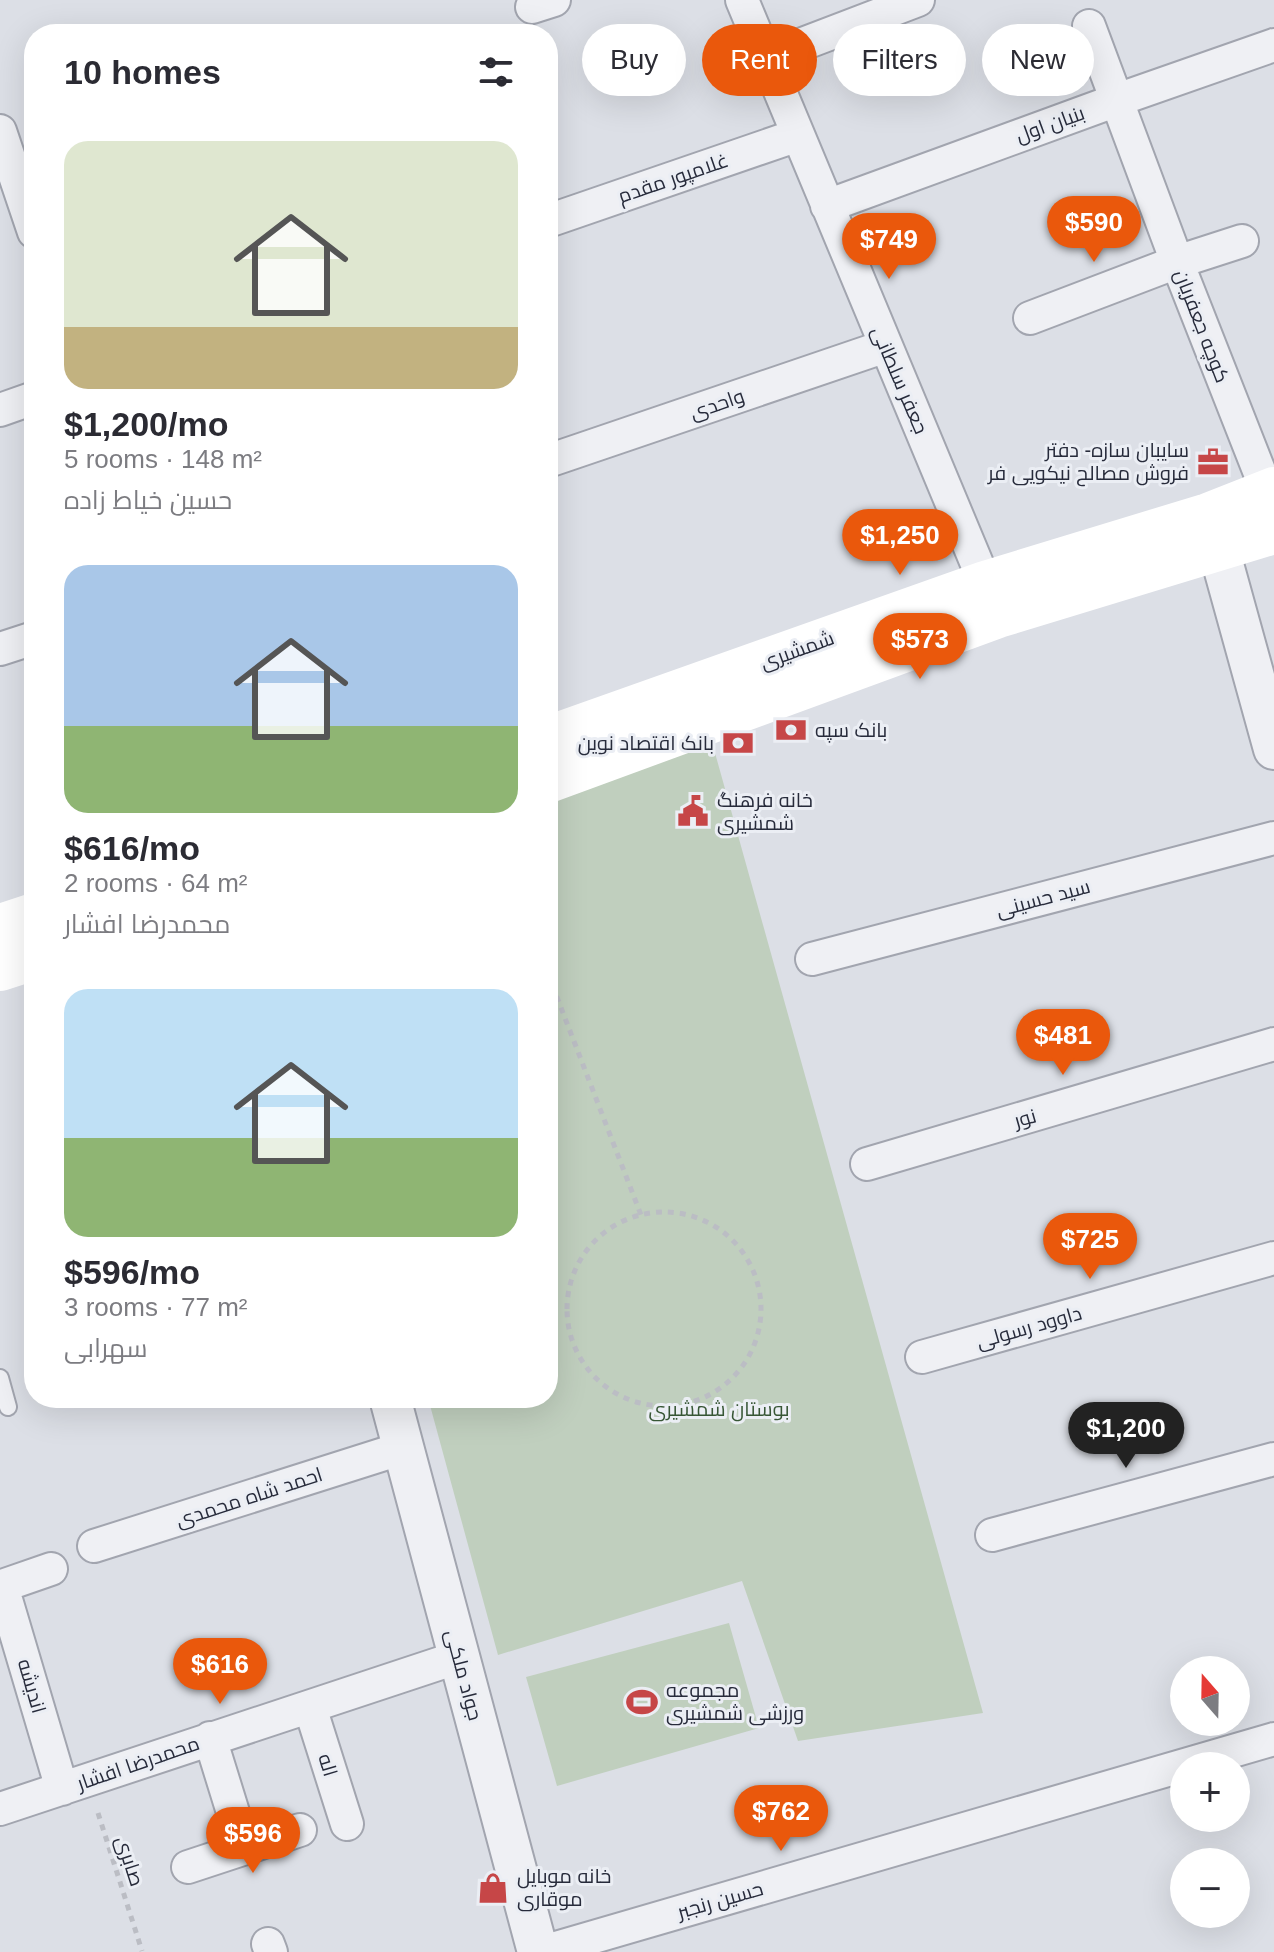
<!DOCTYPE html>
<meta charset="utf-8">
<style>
:root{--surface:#fff;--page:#f7f7f7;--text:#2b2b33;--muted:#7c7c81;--accent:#ea580c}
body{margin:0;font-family:Arial,Cairo,sans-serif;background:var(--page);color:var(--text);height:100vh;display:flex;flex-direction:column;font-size:30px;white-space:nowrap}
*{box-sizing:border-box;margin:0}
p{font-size:26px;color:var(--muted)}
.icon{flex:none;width:44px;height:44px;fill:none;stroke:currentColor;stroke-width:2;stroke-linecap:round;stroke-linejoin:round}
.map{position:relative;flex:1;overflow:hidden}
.panel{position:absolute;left:24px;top:24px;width:534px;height:1384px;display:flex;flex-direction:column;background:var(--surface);border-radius:32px;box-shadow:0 8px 32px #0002}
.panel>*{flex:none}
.banner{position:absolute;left:582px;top:24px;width:572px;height:72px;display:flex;gap:16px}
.needle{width:52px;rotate:340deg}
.fabs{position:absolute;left:1170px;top:1656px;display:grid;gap:16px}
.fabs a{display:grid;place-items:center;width:80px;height:80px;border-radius:50%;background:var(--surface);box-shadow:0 8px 32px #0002;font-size:40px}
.price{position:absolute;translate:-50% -68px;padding:0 18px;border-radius:28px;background:var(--accent);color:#fff;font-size:26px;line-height:52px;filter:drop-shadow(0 2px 4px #0008)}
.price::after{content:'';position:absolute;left:50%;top:48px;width:24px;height:18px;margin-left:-12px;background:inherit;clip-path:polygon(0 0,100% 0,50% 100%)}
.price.selected{background:#222;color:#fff}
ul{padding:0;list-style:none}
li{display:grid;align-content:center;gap:16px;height:424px;padding:0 40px}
li span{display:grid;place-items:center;height:248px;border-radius:24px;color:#555}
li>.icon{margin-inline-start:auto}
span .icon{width:144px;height:144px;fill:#fffc;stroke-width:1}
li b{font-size:34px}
h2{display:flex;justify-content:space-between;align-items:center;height:96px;padding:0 40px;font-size:34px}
.chip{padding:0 28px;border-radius:36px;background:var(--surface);box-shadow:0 8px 32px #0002;font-size:28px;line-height:72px}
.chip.selected{background:var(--accent);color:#fff}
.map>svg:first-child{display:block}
</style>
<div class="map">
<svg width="1274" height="1952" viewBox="0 0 1274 1952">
<rect width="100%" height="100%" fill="#dcdfe6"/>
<!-- green -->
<path fill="#c0cfbe" d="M 710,735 L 983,1713 L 798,1741 L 742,1581 L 498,1655 L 428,1398 L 548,1398 L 548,791 Z
M 729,1623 L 759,1728 L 557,1786 L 526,1677 Z"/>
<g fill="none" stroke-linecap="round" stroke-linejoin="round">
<defs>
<path id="service" d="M 0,1378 L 8,1407"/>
<path id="minor" d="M 742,0 L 985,583
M 532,7 L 554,0
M 1089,26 L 1177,262 L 1267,491
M 766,58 L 918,0
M 0,131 L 34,232
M 827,206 L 1117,100 L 1274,45
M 548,221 L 798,135
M 1030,318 L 1177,262 L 1242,241
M 0,410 L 34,398
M 548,461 L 886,346
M 0,649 L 34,638
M 812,959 L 1274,838
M 867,1164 L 1274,1044
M 922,1357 L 1274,1258
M 992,1535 L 1274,1459
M 94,1546 L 403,1448
M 2,1586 L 51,1569
M 0,1587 L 2,1586 L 62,1789
M 310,1707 L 347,1824
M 210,1738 L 244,1848
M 0,1809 L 459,1657
M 188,1867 L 300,1830
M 268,1944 L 271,1952
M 542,1952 L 1274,1739"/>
<path id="tertiary" d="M 1219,550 L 1274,749
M 390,1398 L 538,1952"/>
</defs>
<!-- service casing -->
<use href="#service" stroke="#a2a5af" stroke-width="20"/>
<!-- minor casing -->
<use href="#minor" stroke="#a2a5af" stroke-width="36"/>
<!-- tertiary casing -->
<use href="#tertiary" stroke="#a2a5af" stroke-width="44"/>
<!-- path -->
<path stroke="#bbbdc4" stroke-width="5" stroke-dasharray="6 6" stroke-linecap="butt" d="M 548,974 L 641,1215
M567 1309a97 97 0 1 1 194 0a97 97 0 1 1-194 0Z
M 98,1813 L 142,1951"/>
<!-- service -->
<use href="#service" stroke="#eff0f4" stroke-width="16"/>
<!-- minor -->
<use href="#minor" stroke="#eff0f4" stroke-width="32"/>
<!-- tertiary -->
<use href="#tertiary" stroke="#eff0f4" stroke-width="40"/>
<!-- secondary -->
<path stroke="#fff" stroke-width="44" d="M 548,738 L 985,583 L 1208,515 L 1274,489
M 548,781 L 998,616 L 1274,532
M 0,926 L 34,915
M 0,969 L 34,958"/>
</g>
<!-- icons -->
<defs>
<symbol id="office-bare" viewBox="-9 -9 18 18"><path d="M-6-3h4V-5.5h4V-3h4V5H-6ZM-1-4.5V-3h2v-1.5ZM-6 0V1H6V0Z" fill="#c64647" stroke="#ebeef4" stroke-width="2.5" paint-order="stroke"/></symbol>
<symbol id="bank-bare" viewBox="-9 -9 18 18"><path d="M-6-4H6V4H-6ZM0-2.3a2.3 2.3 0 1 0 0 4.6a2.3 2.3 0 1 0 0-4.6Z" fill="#c64647" stroke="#ebeef4" stroke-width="2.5" paint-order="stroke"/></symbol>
<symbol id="civic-bare" viewBox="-9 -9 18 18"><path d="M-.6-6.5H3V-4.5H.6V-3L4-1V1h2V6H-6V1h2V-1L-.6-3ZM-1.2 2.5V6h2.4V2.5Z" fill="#c64647" stroke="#ebeef4" stroke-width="2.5" paint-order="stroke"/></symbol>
<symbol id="stadium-bare" viewBox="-9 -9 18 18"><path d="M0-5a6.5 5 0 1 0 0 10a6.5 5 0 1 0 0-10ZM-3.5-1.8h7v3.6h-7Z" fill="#c64647" stroke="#ebeef4" stroke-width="2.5" paint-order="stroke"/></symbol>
<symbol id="shop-bare" viewBox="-9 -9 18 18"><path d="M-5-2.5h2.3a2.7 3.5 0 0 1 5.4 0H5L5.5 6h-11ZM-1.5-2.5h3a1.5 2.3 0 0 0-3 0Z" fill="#c64647" stroke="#ebeef4" stroke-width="2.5" paint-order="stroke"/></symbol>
</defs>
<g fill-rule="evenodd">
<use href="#office-bare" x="1191" y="440" width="44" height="44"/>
<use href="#bank-bare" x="769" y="708" width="44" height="44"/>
<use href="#bank-bare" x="716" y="721" width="44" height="44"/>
<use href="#civic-bare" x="671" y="789" width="44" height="44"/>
<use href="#stadium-bare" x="620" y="1680" width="44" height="44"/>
<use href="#shop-bare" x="471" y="1866" width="44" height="44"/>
</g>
<g text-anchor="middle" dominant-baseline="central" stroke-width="6" stroke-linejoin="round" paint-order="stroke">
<!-- street labels -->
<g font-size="20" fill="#272b3b" stroke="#ebeef4">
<text transform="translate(1050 124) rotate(-20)">بنیان اول</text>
<text transform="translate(673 178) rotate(-19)">غلامپور مقدم</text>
<text transform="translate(1202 326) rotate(69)">کوچه جعفریان</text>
<text transform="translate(900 380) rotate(67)">جعفر سلطانی</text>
<text transform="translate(717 404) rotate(-19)">واحدی</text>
<text transform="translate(797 650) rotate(-20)">شمشیری</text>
<text transform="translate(1043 898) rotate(-15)">سید حسینی</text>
<text transform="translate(1025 1118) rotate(-16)">نور</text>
<text transform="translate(1029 1327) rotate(-16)">داوود رسولی</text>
<text transform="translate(249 1497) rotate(-18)">احمد شاه محمدی</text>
<text transform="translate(464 1675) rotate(75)">جواد ملکی</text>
<text transform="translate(32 1686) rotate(74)">اندیشه</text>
<text transform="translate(138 1763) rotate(-19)">محمدرضا افشار</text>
<text transform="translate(328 1765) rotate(73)">اله</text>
<text transform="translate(130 1861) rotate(72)">صابری</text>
<text transform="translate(720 1900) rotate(-16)">حسین رنجبر</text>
</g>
<!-- poi labels -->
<g font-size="20" fill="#272b3b" stroke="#ebeef4" text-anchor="start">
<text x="1189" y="450" text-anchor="end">سایبان سازه- دفتر<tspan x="1189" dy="23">فروش مصالح نیکویی فر</tspan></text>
<text x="815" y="730">بانک سپه</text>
<text x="714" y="743" text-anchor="end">بانک اقتصاد نوین</text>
<text x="717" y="800">خانه فرهنگ<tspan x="717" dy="23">شمشیری</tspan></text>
<text x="666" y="1690">مجموعه<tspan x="666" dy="23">ورزشی شمشیری</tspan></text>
<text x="517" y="1876">خانه موبایل<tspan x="517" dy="23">موقاری</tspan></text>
</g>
<!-- park labels -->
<g font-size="20" fill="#375635" stroke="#ebeef4">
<text x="719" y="1409">بوستان شمشیری</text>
</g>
</g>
</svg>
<div class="fabs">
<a><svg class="needle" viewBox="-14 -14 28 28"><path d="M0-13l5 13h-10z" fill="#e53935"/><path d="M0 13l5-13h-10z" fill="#7c7c81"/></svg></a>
<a>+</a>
<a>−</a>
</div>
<b class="price" style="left:1094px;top:264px">$590</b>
<b class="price" style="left:889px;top:281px">$749</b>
<b class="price" style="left:900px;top:577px">$1,250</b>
<b class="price" style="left:920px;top:681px">$573</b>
<b class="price" style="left:1063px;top:1077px">$481</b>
<b class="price" style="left:1090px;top:1281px">$725</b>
<b class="price selected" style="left:1126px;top:1470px">$1,200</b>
<b class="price" style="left:220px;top:1706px">$616</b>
<b class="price" style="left:781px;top:1853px">$762</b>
<b class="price" style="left:253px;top:1875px">$596</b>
<div class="banner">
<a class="chip">Buy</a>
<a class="chip selected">Rent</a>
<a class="chip">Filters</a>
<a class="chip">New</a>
</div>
<section class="panel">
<h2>10 homes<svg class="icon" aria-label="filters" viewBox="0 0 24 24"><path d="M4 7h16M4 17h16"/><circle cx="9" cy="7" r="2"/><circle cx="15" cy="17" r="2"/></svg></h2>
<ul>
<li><span style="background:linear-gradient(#dfe7d0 75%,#c2b280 0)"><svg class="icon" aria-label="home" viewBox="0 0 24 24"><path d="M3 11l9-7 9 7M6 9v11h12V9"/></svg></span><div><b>$1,200/mo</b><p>5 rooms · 148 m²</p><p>حسین خیاط زاده</p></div></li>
<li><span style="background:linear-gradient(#a9c7e8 65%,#8fb573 0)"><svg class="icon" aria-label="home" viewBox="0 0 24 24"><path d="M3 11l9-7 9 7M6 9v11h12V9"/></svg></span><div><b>$616/mo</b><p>2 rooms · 64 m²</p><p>محمدرضا افشار</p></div></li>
<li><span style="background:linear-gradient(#bfe0f5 60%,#8fb573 0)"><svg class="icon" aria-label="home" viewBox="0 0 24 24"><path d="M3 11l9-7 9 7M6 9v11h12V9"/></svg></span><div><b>$596/mo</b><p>3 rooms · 77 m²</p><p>سهرابی</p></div></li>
</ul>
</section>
</div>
